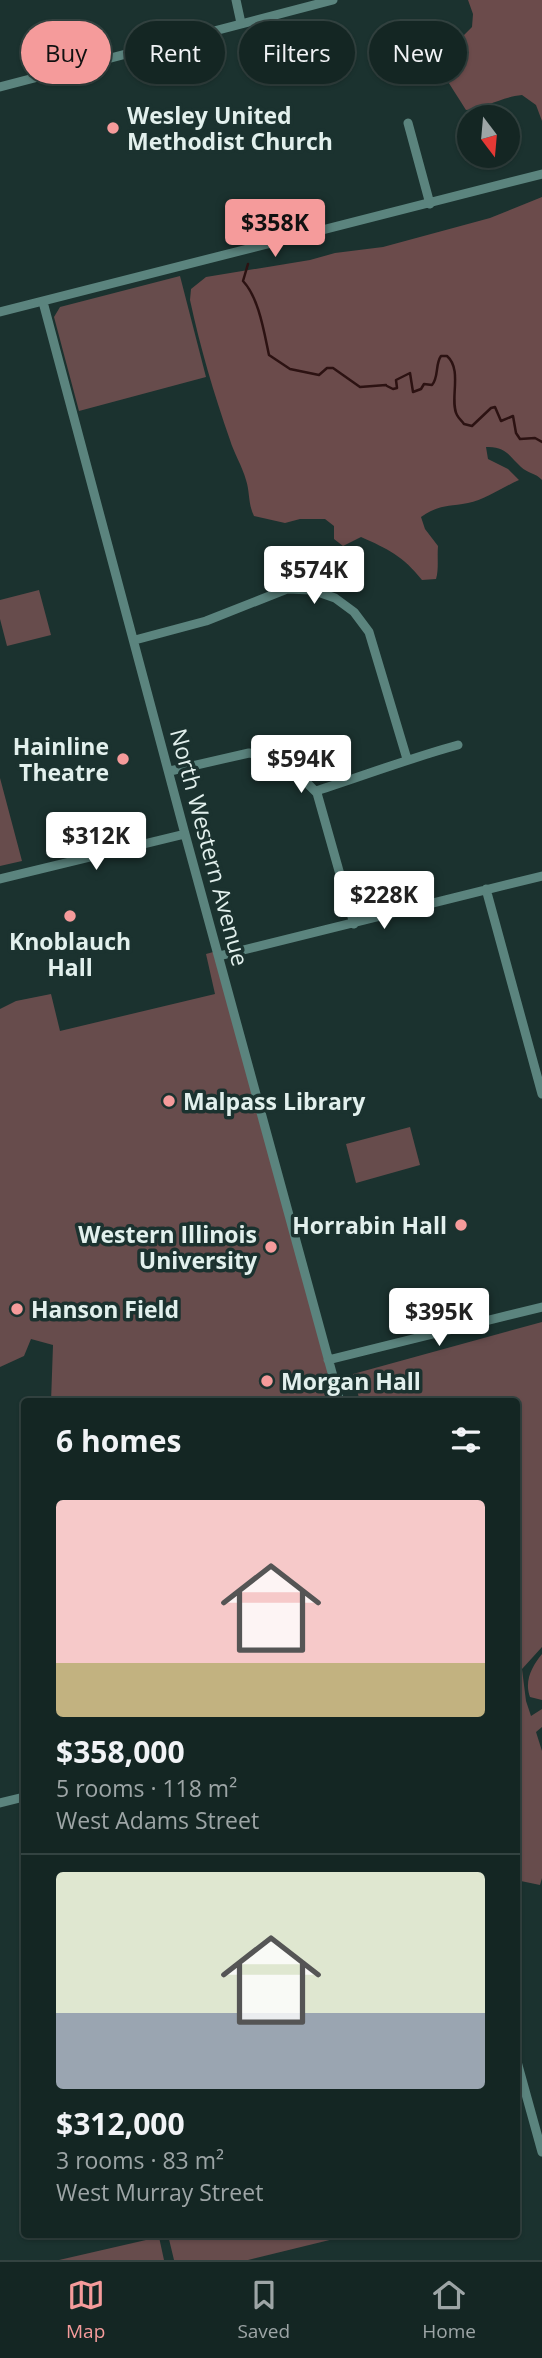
<!DOCTYPE html>
<meta charset="utf-8">
<style>
:root{--surface:#142623;--page:#213230;--text:#f1f3f6;--muted:#9da5a6;--line:#334341;--accent:#f59b9b}
body{margin:0;font-family:"Open Sans",sans-serif;background:var(--page);color:var(--text);height:100vh;display:flex;flex-direction:column;font-size:26px;white-space:nowrap}
*{box-sizing:border-box;margin:0}
p{font-size:23px;color:var(--muted)}
.icon{flex:none;width:38px;height:38px;fill:none;stroke:currentColor;stroke-width:2;stroke-linecap:round;stroke-linejoin:round}
.map{position:relative;flex:1;overflow:hidden}
.side{position:absolute;left:21px;top:1398px;width:499px;height:840px;display:flex;flex-direction:column;background:var(--surface);border-radius:7px;box-shadow:0 2px 5px #0004,0 0 0 2px var(--line)}
.side>*{flex:none}
.top-card{position:absolute;left:21px;top:21px;width:500px;height:63px;display:flex;gap:14px}
.needle{width:46px;rotate:164deg}
.tools{position:absolute;left:457px;top:105px;display:grid;gap:14px}
.tools a{display:grid;place-items:center;width:63px;height:63px;border-radius:50%;background:var(--surface);box-shadow:0 2px 5px #0004,0 0 0 2px var(--line);font-size:35px}
.price{position:absolute;translate:-50% -60px;padding:0 16px;border-radius:7px;background:#fff;color:#222;font-size:23px;line-height:46px;filter:drop-shadow(0 2px 4px #0008)}
.price::after{content:'';position:absolute;left:50%;top:42px;width:21px;height:16px;margin-left:-10px;background:inherit;clip-path:polygon(0 0,100% 0,50% 100%)}
.price.current{background:var(--accent);color:#111}
ul{padding:0;list-style:none}
li{display:grid;align-content:center;gap:14px;height:371px;padding:0 35px}
li+li{border-top:2px solid var(--line)}
li span{display:grid;place-items:center;height:217px;border-radius:7px;color:#555}
li>.icon{margin-inline-start:auto}
span .icon{width:126px;height:126px;fill:#fffc;stroke-width:1}
li b{font-size:30px}
h2{display:flex;justify-content:space-between;align-items:center;height:84px;padding:0 35px;font-size:30px}
.chip{padding:0 24px;border-radius:32px;background:var(--surface);box-shadow:0 2px 5px #0004,0 0 0 2px var(--line);font-size:24px;line-height:63px}
.chip.current{background:var(--accent);color:#111}
.menu{display:flex;justify-content:space-around;align-items:center;height:98px;border-top:2px solid var(--line);background:var(--surface);font-size:19px;color:var(--muted)}
.menu a{display:grid;justify-items:center;gap:4px}
.menu .current{color:var(--accent)}
.map>svg:first-child{display:block}
</style>
<div class="map">
<svg width="542" height="2260" viewBox="0 0 542 2260">
<rect width="100%" height="100%" fill="#1b322f"/>
<!-- green -->
<path fill="#674c4c" d="M 180,276 L 206,377 L 79,411 L 54,317 L 60,307 Z
M 39,590 L 51,635 L 7,646 L 0,619 L 0,600 Z
M 0,778 L 22,861 L 0,866 Z
M 217,951 L 340,1402 L 51,1402 L 53,1345 L 31,1339 L 24,1356 L 0,1367 L 0,1009 L 16,1001 L 51,994 L 60,1031 L 215,994 L 206,954 Z
M 410,1127 L 420,1165 L 356,1183 L 346,1144 Z
M 542,1322 L 542,1647 L 522,1669 L 526,1701 L 531,1716 L 542,1709 L 542,1727 L 536,1732 L 542,1751 L 542,1878 L 540,1885 L 516,1880 L 516,1402 L 360,1402 L 353,1374 Z
M 168,2235 L 346,2235 L 346,2236 L 248,2260 L 174,2260 Z
M 159,2237 L 164,2260 L 59,2260 Z"/>
<!-- forest -->
<path fill="#6b4b4b" d="M 468,0 L 542,0 L 542,121 L 536,105 L 522,95 C 501,97 486,108 466,110 C 457,95 433,61 430,46 C 430,41 431,34 432,29 L 439,28 L 452,37 L 463,36 L 472,27 L 473,14 Z
M 542,197 L 542,480 C 536,473 527,473 521,467 C 509,456 506,446 486,447 L 488,459 L 508,469 L 519,480 C 503,487 485,500 468,503 C 447,507 440,504 421,517 L 425,529 L 438,546 C 437,558 439,569 436,579 L 422,580 C 403,556 388,549 361,537 L 343,546 L 334,539 L 334,526 L 325,519 L 300,519 L 285,523 L 254,516 C 248,504 250,492 246,480 C 242,466 234,453 230,440 C 214,394 200,347 190,300 L 191,289 L 206,277 L 310,260 L 335,253 L 383,247 L 490,218 Z
M 542,1654 L 542,1700 L 530,1697 C 524,1681 532,1666 542,1654 Z"/>
<g fill="none" stroke-linecap="round" stroke-linejoin="round">
<!-- stream -->
<path stroke="#2c1212" stroke-width="2.5" d="M 248,264 L 243,281 C 259,298 264,332 269,355 L 290,369 L 319,375 L 327,368 L 333,368 L 360,387 L 386,385
M 387,386 L 393,389 L 397,388 L 396,380 L 410,373 L 413,392 L 421,389 L 424,384 L 432,385 C 439,377 435,364 441,356 L 447,356 C 463,370 449,400 457,415 C 459,419 462,421 464,424 L 472,426 L 491,408 L 495,407 L 501,421 L 513,416 L 516,433 L 520,439 L 535,438 L 542,442"/>
<!-- minor -->
<path stroke="#5b847e" stroke-width="9" d="M 236,0 L 241,23
M 0,87 L 333,0
M 408,123 L 430,204
M 43,302 L 185,834 L 340,1402
M 0,312 L 542,174
M 135,640 L 206,621 L 287,589 L 312,590 L 335,598 L 354,612 L 369,632 L 407,759
M 170,771 L 249,753 L 273,757 L 297,773 L 317,793 L 354,924
M 316,791 C 363,776 410,758 458,745
M 0,879 L 185,834
M 486,889 L 542,1094
M 219,956 L 542,876
M 328,1360 L 542,1307
M 0,1803 L 24,1797
M 516,2058 L 542,2152"/>
</g>
<!-- markers -->
<g fill="#f59b9b" stroke="#1b322f" stroke-width="2.5">
<circle cx="113" cy="128" r="7"/>
<circle cx="123" cy="759" r="7"/>
<circle cx="70" cy="916" r="7"/>
<circle cx="169" cy="1101" r="7"/>
<circle cx="461" cy="1225" r="7"/>
<circle cx="271" cy="1247" r="7"/>
<circle cx="17" cy="1309" r="7"/>
<circle cx="267" cy="1381" r="7"/>
</g>
<g text-anchor="middle" dominant-baseline="central" stroke-width="7" stroke-linejoin="round" paint-order="stroke">
<!-- poi labels -->
<g font-size="23" font-weight="bold" fill="#e2f0ed" stroke="#1b322f" text-anchor="start">
<text x="127" y="115">Wesley United<tspan x="127" dy="26">Methodist Church</tspan></text>
<text x="109" y="746" text-anchor="end">Hainline<tspan x="109" dy="26">Theatre</tspan></text>
<text x="70" y="941" text-anchor="middle">Knoblauch<tspan x="70" dy="26">Hall</tspan></text>
<text x="183" y="1101">Malpass Library</text>
<text x="447" y="1225" text-anchor="end">Horrabin Hall</text>
<text x="257" y="1234" text-anchor="end">Western Illinois<tspan x="257" dy="26">University</tspan></text>
<text x="31" y="1309">Hanson Field</text>
<text x="281" y="1381">Morgan Hall</text>
</g>
<!-- street labels -->
<g font-size="23" fill="#e2f0ed" stroke="#1b322f">
<text transform="translate(210 847) rotate(75)">North Western Avenue</text>
</g>
</g>
</svg>
<div class="tools">
<a><svg class="needle" viewBox="-14 -14 28 28"><path d="M0-13l5 13h-10z" fill="#e53935"/><path d="M0 13l5-13h-10z" fill="#9da5a6"/></svg></a>
</div>
<b class="price current" style="left:275px;top:259px">$358K</b>
<b class="price" style="left:314px;top:606px">$574K</b>
<b class="price" style="left:301px;top:795px">$594K</b>
<b class="price" style="left:96px;top:872px">$312K</b>
<b class="price" style="left:384px;top:931px">$228K</b>
<b class="price" style="left:439px;top:1348px">$395K</b>
<div class="top-card">
<a class="chip current">Buy</a>
<a class="chip">Rent</a>
<a class="chip">Filters</a>
<a class="chip">New</a>
</div>
<section class="side">
<h2>6 homes<svg class="icon" aria-label="filters" viewBox="0 0 24 24"><path d="M4 7h16M4 17h16"/><circle cx="9" cy="7" r="2"/><circle cx="15" cy="17" r="2"/></svg></h2>
<ul>
<li><span style="background:linear-gradient(#f6c9c9 75%,#c2b280 0)"><svg class="icon" aria-label="home" viewBox="0 0 24 24"><path d="M3 11l9-7 9 7M6 9v11h12V9"/></svg></span><div><b>$358,000</b><p>5 rooms · 118 m²</p><p>West Adams Street</p></div></li>
<li><span style="background:linear-gradient(#dfe7d0 65%,#9aa5b1 0)"><svg class="icon" aria-label="home" viewBox="0 0 24 24"><path d="M3 11l9-7 9 7M6 9v11h12V9"/></svg></span><div><b>$312,000</b><p>3 rooms · 83 m²</p><p>West Murray Street</p></div></li>
</ul>
</section>
</div>
<nav class="menu">
<a class="current"><svg class="icon" aria-label="map" viewBox="0 0 24 24"><path d="M3 6l6-2 6 2 6-2v14l-6 2-6-2-6 2zM9 4v14M15 6v14"/></svg>Map</a>
<a><svg class="icon" aria-label="saved" viewBox="0 0 24 24"><path d="M7 4h10v16l-5-4-5 4z"/></svg>Saved</a>
<a><svg class="icon" aria-label="home" viewBox="0 0 24 24"><path d="M3 11l9-7 9 7M6 9v11h12V9"/></svg>Home</a>
</nav>
